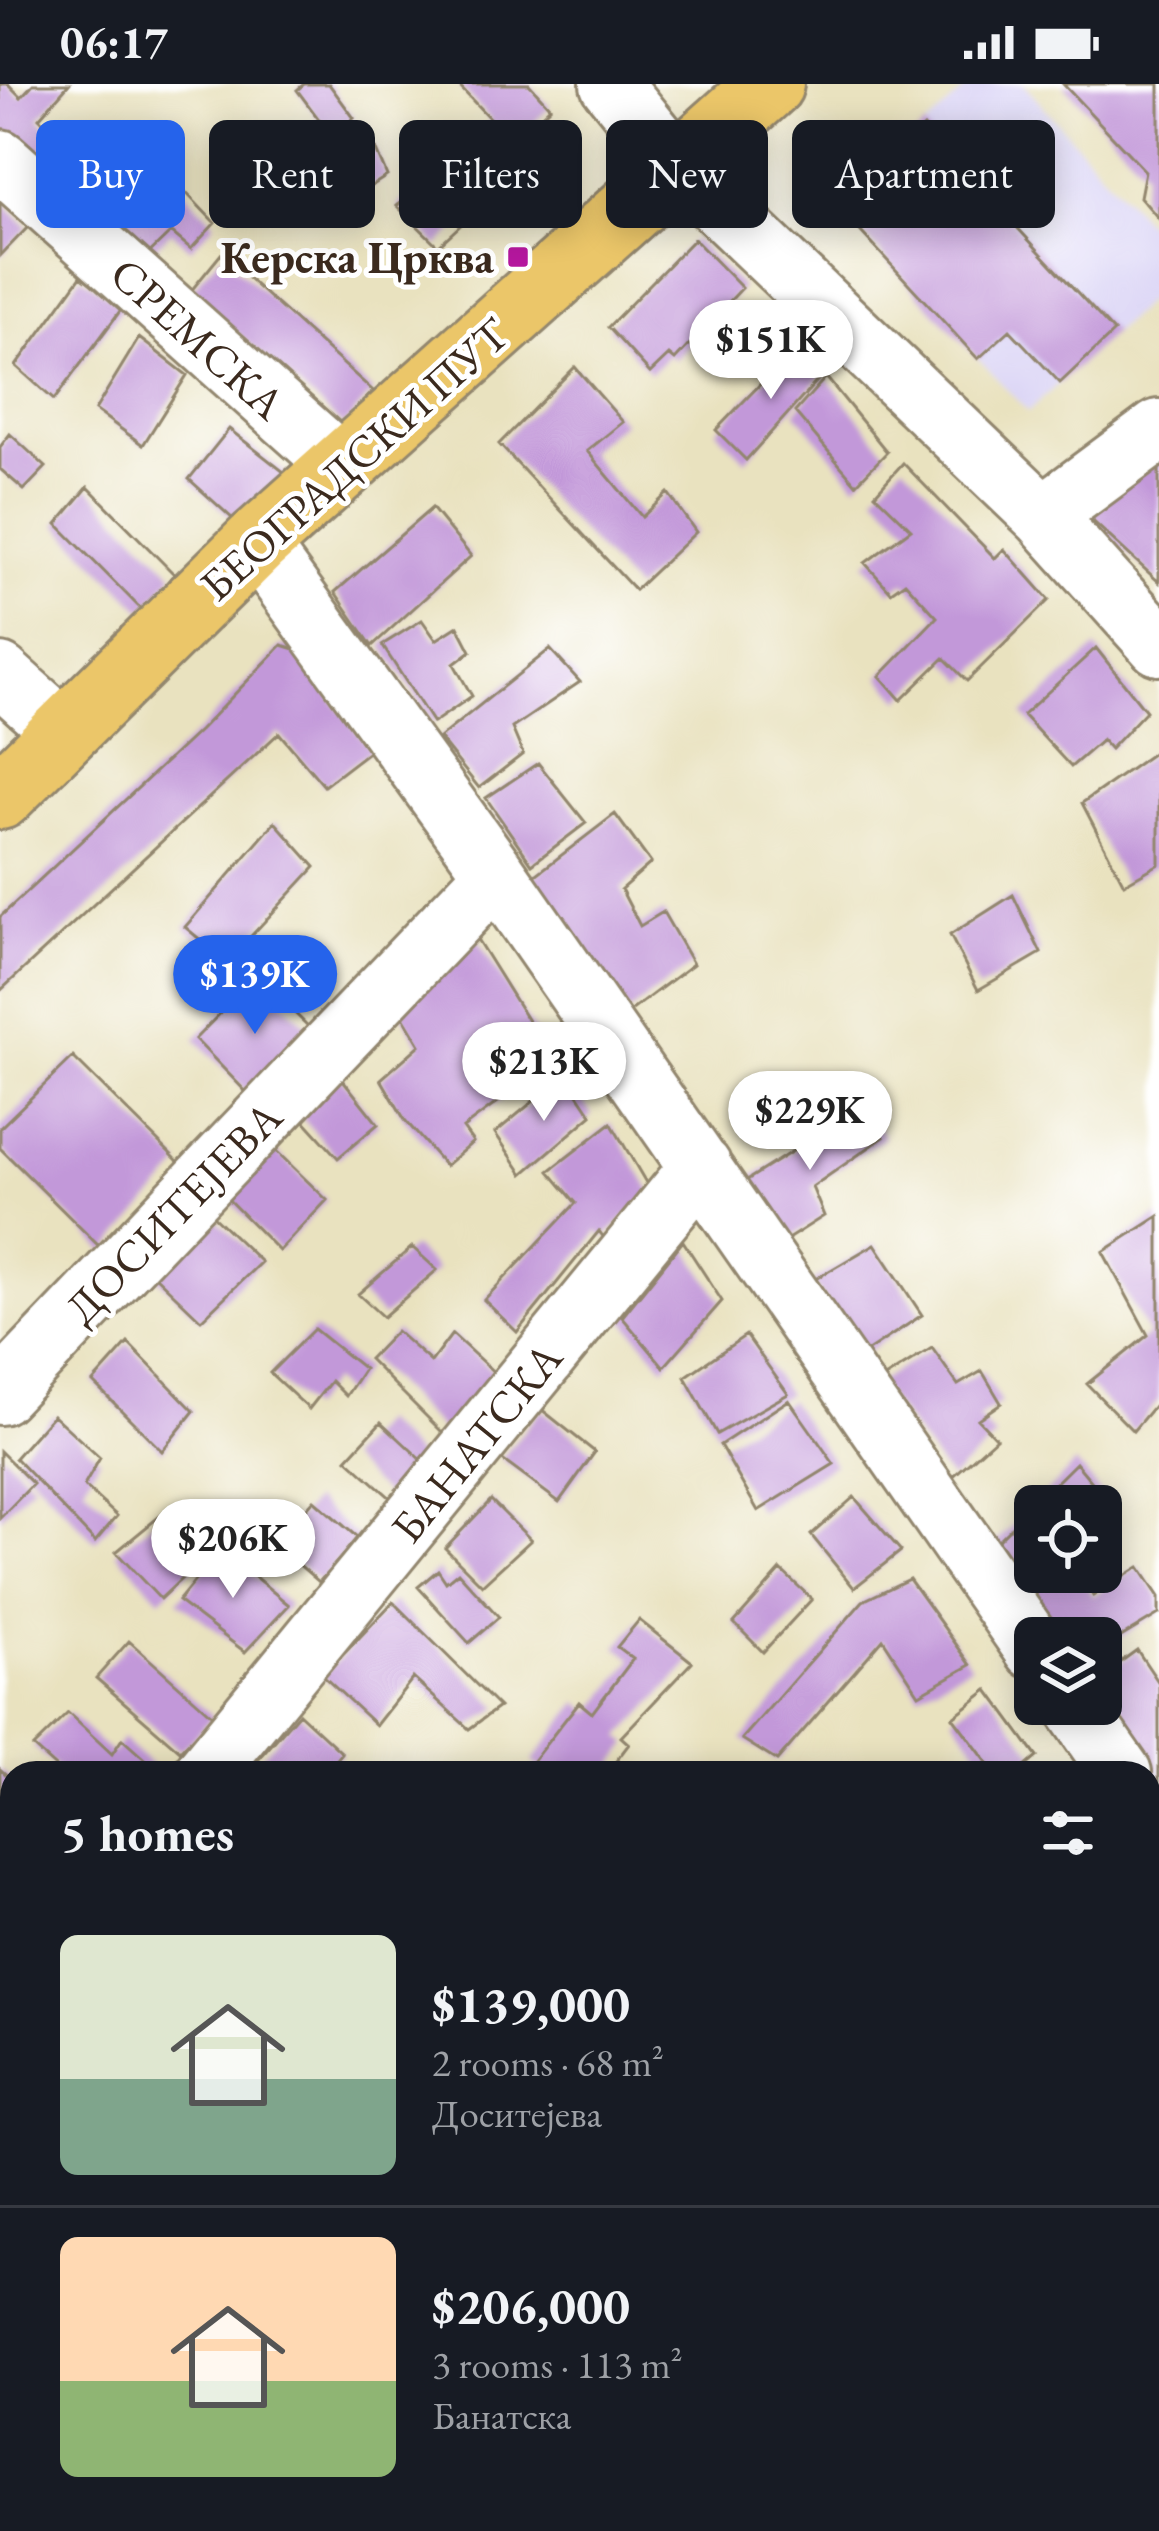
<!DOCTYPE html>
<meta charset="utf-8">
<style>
:root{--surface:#171b24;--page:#242831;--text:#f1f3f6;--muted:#9ea1a6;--line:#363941;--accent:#2563eb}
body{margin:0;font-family:"EB Garamond",serif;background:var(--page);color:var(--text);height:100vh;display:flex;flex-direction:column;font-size:45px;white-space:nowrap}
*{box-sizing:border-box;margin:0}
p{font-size:39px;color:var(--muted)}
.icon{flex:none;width:66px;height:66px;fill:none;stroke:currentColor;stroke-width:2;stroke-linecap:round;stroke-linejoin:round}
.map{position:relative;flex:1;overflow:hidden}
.sheet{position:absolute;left:0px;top:1677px;width:1161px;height:771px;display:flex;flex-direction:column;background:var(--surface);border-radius:36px 36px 0 0;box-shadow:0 6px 30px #0003}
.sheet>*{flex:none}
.hud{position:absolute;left:36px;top:36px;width:1089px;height:108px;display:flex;gap:24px}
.tools{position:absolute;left:1014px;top:1401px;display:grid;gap:24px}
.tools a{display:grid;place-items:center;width:108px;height:108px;border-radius:18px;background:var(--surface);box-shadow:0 6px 30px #0003;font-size:60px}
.price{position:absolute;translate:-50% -102px;padding:0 27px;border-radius:42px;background:#fff;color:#222;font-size:39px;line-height:78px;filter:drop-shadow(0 3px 6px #0008)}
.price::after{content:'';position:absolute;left:50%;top:72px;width:36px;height:27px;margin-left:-18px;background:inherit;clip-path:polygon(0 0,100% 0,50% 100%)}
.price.active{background:var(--accent);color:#fff}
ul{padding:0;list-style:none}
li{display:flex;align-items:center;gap:36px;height:300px;padding:0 60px}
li+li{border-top:3px solid var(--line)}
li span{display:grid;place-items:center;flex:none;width:336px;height:240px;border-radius:18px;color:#555}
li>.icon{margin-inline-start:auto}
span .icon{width:144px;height:144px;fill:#fffc;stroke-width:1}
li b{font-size:51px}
h2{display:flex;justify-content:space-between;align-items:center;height:144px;padding:0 60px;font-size:51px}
.tag{padding:0 42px;border-radius:18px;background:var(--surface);box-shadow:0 6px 30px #0003;font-size:42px;line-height:108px}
.tag.active{background:var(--accent);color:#fff}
.status{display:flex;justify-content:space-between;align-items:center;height:84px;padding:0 60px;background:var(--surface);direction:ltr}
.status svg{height:33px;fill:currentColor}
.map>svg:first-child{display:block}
</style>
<div class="status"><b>06:17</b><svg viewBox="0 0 49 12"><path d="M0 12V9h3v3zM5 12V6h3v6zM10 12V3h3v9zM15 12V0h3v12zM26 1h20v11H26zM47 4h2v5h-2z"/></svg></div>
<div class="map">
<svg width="1159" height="2447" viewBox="0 0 1159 2447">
<rect width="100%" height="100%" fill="#fff"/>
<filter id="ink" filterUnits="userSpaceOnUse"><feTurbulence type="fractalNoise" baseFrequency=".00833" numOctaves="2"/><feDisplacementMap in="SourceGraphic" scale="24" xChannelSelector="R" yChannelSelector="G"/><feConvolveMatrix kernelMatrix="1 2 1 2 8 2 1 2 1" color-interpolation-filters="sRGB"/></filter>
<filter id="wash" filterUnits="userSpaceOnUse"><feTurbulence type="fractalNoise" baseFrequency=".004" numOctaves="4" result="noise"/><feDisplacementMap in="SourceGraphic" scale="48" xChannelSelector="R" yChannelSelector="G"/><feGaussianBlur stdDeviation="2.7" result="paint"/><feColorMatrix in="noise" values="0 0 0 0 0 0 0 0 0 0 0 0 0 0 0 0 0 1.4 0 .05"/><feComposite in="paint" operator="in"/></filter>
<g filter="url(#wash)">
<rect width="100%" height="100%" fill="#e9e2bf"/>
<!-- built -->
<path fill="#dcd6f6" d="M 971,0 L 1023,0 L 1159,152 L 1159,206 L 1028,328 L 839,124 Z"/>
<g id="blocks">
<!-- building -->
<path fill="#c298d9" d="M 0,0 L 8,0 L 21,13 L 33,0 L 69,0 L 39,34 L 75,70 L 57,93 L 0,46 Z
M 304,0 L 329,0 L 354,34 L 332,53 L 297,6 Z
M 457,0 L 529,0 L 550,23 L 513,59 L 530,77 L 438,162 L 397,122 L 491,36 Z
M 1063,0 L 1159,0 L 1159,135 L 1140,113 L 1145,87 Z
M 924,43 L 1114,248 L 1060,299 L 1010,246 L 978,275 L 839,124 Z
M 373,59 L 387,92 L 334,126 L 315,95 Z
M 153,74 L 215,139 L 191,165 L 171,148 L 141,177 L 93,138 Z
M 0,115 L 28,143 L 0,172 Z
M 694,155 L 742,204 L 675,276 L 669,271 L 650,289 L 608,243 Z
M 221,170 L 373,307 L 344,342 L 190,208 Z
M 81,192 L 123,223 L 54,316 L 16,282 Z
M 139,254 L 187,291 L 143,361 L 95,326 Z
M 798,261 L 827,286 L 746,376 L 716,346 Z
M 575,283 L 623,338 L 587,367 L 642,433 L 668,409 L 696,448 L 635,506 L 499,360 Z
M 826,293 L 887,368 L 856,400 L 795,328 Z
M 229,345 L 289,392 L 244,445 L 189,395 Z
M 10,350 L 46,383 L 24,406 L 0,385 L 0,363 Z
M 1159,370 L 1159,498 L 1084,429 Z
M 903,379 L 995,474 L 1004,465 L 1049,516 L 967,597 L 944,574 L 901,616 L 880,592 L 937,533 L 905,498 L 891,508 L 865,479 L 911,445 L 875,410 Z
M 88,403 L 174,490 L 143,527 L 57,440 Z
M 432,424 L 471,472 L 372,562 L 335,508 Z
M 422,536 L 436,556 L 458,542 L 471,567 L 454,580 L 472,612 L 433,639 L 382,561 Z
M 282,561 L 295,565 L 371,666 L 324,702 L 279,649 L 0,907 L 0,833 L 200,646 Z
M 1096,564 L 1146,627 L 1110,665 L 1102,656 L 1071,683 L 1023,631 Z
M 550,565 L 580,598 L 512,644 L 523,670 L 479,704 L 439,654 Z
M 1159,665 L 1159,780 L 1124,800 L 1082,719 Z
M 538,679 L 586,739 L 532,780 L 486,714 Z
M 615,730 L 651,779 L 621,805 L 640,842 L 663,828 L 693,880 L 628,929 L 533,793 Z
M 275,738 L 315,783 L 227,878 L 185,843 Z
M 1013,811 L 1041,869 L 978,906 L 950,851 Z
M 470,844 L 553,977 L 463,1044 L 473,1058 L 445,1082 L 405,1036 L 381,995 L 420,961 L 392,914 Z
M 257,892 L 315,949 L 252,1014 L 195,955 Z
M 73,973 L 182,1081 L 105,1168 L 0,1064 L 0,1044 Z
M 332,982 L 378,1040 L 338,1074 L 291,1022 Z
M 565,991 L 592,1031 L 523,1090 L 495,1049 Z
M 867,1020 L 884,1053 L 812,1103 L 824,1132 L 783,1158 L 744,1098 Z
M 611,1039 L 652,1109 L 604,1154 L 599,1147 L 517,1248 L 484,1216 L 576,1119 L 549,1087 Z
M 272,1063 L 327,1116 L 279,1167 L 222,1109 Z
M 208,1127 L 261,1178 L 201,1236 L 152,1189 Z
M 1159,1132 L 1159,1316 L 1133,1347 L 1087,1300 L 1148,1251 L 1103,1168 Z
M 683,1157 L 722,1217 L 664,1283 L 622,1233 Z
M 875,1160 L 922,1231 L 862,1271 L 812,1197 Z
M 412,1163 L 437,1186 L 383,1233 L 358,1210 Z
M 314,1245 L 364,1285 L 346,1312 L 331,1297 L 309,1325 L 270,1289 Z
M 396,1247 L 431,1278 L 452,1250 L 499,1293 L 443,1349 L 369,1275 Z
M 746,1251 L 788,1310 L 717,1350 L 685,1293 Z
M 128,1259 L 194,1327 L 162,1367 L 93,1298 Z
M 932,1264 L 958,1301 L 982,1287 L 1001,1319 L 978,1335 L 996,1354 L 950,1395 L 877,1299 Z
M 789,1316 L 834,1380 L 758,1427 L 720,1361 Z
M 541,1325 L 595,1368 L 559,1418 L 501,1375 Z
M 53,1331 L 100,1374 L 84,1402 L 117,1432 L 95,1458 L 15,1374 Z
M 381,1338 L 425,1379 L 393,1416 L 347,1375 Z
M 0,1367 L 33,1400 L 0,1434 Z
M 1076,1379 L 1116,1427 L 1101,1442 L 1101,1422 L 1035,1422 L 1035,1488 L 1078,1488 L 1093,1512 L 1139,1483 L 1159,1513 L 1159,1530 L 1101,1565 L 1101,1554 L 1057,1554 L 993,1461 Z
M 854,1413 L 901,1467 L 854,1504 L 811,1451 Z
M 314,1416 L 358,1454 L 319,1498 L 275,1460 Z
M 491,1416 L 531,1456 L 482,1501 L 445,1464 Z
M 172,1422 L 212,1466 L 160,1515 L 116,1468 Z
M 221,1465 L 289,1521 L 245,1568 L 178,1517 Z
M 438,1486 L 446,1498 L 458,1488 L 499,1533 L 469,1559 L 418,1503 Z
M 781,1486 L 812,1515 L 763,1568 L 734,1539 Z
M 909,1495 L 971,1581 L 919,1610 L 883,1555 L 777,1677 L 742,1655 L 863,1517 Z
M 393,1518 L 499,1623 L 469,1645 L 413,1594 L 376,1641 L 323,1592 Z
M 639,1536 L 692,1578 L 621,1653 L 629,1660 L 607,1689 L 547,1689 L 532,1678 L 579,1618 L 592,1629 L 633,1575 L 617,1563 Z
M 129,1557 L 213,1632 L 180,1667 L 96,1594 Z
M 1137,1566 L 1159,1599 L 1159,1701 L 1101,1618 L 1101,1592 Z
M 988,1606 L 1037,1673 L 1018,1689 L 995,1689 L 953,1633 Z
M 68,1629 L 112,1670 L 122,1655 L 160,1689 L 62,1689 L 33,1663 Z
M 299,1629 L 342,1669 L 326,1689 L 259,1689 L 252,1683 Z
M 0,1685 L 12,1696 L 12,1775 L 0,1765 Z
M 0,1811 L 12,1820 L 12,1860 L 0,1874 Z
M 1159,1939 L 1159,2018 L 1149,2003 L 1149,1946 Z
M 12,1982 L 12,2020 L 0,2010 L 0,1997 Z
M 0,2082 L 12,2095 L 12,2143 L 0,2159 Z
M 1149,2292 L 1159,2302 L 1159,2333 L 1149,2342 Z
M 155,2436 L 219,2436 L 230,2447 L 144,2447 Z
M 300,2436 L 366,2436 L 354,2447 L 311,2447 Z
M 517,2436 L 561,2436 L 572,2447 L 504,2447 Z
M 1025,2436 L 1047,2436 L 1068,2447 L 1017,2447 Z
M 1075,2436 L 1083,2436 L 1103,2447 L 1070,2447 Z"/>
</g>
</g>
<g filter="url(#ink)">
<use href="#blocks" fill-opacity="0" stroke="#92866e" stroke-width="3"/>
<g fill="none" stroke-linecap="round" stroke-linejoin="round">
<defs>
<path id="minor" d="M 611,0 L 678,83 L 1043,432 L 1159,561
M 0,76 L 343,383
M 1043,432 L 1159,346
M 256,459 L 496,790 L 1035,1565
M 0,590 L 65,648
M 0,1310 L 496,790
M 1073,1620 L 1121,1689
M 205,1689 L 701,1083
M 1149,1730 L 1159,1745
M 1149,1903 L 1159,1896
M 0,1940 L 12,1925
M 929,2436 L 946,2447
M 430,2447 L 443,2436"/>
<path id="major" d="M 0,712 L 256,459 L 770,0"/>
</defs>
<!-- minor casing -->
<use href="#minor" stroke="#92866e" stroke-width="66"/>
<!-- major casing -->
<use href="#major" stroke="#92866e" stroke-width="72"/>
<!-- minor -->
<use href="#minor" stroke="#fff" stroke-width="60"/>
<!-- major -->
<use href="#major" stroke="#ebc669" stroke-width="66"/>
</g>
</g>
<!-- markers -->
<rect fill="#b5179e" stroke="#fff" stroke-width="4.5" x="506" y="161" width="24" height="24" rx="6"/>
<g text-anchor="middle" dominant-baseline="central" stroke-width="10" stroke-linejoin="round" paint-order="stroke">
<!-- poi labels -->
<g font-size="45" font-weight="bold" fill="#3b2a1e" stroke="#fff" text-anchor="end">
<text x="494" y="173">Керска Црква</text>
</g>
<!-- street labels -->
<g font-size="45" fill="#3b2a1e" stroke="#fff">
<text transform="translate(198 254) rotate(42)">СРЕМСКА</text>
<text transform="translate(354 375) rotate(-42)">БЕОГРАДСКИ ПУТ</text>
<text transform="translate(173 1128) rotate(-46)">ДОСИТЕЈЕВА</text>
<text transform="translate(476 1358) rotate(-51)">БАНАТСКА</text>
</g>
</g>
</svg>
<div class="tools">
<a><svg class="icon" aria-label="locate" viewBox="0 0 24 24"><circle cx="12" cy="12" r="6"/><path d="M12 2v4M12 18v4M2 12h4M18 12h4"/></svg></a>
<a><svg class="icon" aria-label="layers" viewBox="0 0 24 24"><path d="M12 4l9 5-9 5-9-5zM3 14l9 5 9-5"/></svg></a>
</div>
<b class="price" style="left:771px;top:318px">$151K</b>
<b class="price active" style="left:255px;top:953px">$139K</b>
<b class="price" style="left:544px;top:1040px">$213K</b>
<b class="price" style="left:810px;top:1089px">$229K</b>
<b class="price" style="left:233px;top:1517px">$206K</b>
<div class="hud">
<a class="tag active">Buy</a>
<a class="tag">Rent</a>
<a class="tag">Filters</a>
<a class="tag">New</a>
<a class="tag">Apartment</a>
</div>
<section class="sheet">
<h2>5 homes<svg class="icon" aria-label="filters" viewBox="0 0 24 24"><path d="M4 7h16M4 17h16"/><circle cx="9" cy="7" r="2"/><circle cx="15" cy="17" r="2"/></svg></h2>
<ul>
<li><span style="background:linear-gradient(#dfe7d0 60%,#7fa58c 0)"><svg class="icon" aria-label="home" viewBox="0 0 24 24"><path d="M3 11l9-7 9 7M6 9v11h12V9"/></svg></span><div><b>$139,000</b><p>2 rooms · 68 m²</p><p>Доситејева</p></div></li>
<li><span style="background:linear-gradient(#ffd9b3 60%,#8fb573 0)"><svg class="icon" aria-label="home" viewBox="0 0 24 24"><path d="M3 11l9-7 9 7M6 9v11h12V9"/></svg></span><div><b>$206,000</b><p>3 rooms · 113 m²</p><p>Банатска</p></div></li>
</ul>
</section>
</div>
